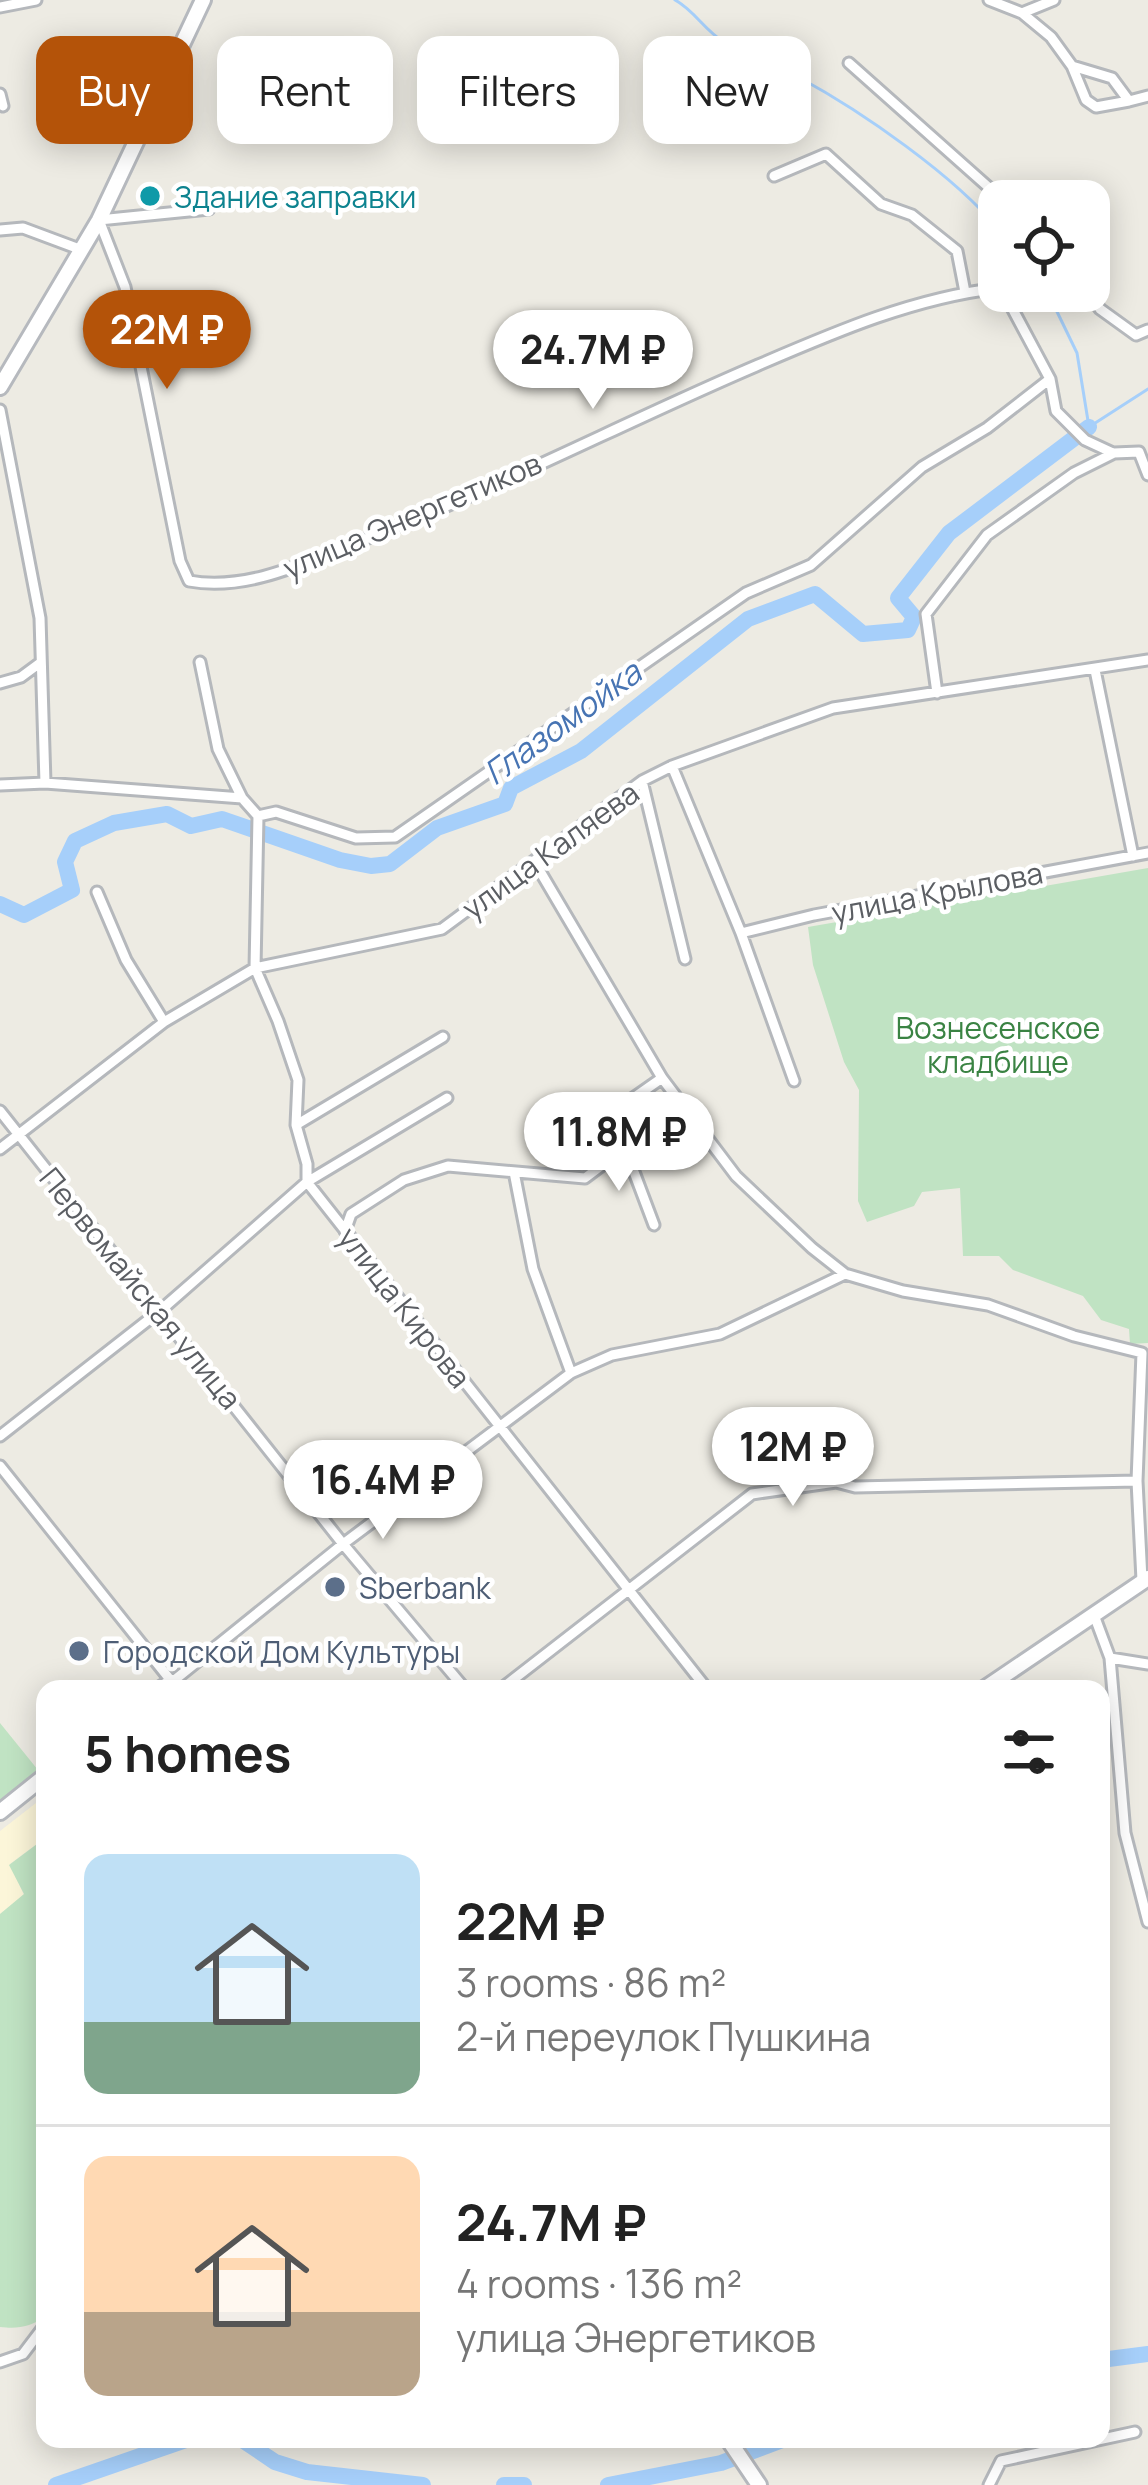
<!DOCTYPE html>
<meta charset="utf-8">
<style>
:root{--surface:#fff;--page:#f2f2f2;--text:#222;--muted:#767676;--line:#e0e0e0;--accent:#b45309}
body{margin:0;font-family:Manrope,sans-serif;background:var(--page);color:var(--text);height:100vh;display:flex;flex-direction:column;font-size:45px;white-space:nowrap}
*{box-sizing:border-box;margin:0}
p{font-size:39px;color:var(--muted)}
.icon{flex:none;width:66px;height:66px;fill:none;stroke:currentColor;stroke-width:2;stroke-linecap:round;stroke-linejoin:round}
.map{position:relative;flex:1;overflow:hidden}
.side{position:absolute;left:36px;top:1680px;width:1074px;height:768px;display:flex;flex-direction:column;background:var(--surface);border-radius:24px;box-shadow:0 6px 30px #0003}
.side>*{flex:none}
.banner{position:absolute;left:36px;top:36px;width:1077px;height:108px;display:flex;gap:24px}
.fabs{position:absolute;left:978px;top:180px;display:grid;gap:24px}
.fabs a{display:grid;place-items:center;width:132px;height:132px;border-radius:24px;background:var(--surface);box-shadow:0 6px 30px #0003;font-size:60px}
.price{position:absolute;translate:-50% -102px;padding:0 27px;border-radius:42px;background:#fff;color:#222;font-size:39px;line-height:78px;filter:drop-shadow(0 3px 6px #0008)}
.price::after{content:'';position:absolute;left:50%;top:72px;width:36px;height:27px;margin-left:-18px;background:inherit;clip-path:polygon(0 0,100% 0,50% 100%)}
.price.active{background:var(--accent);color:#fff}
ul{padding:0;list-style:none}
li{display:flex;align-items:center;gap:36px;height:300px;padding:0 48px}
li+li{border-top:3px solid var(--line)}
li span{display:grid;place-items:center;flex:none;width:336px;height:240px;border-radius:24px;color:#555}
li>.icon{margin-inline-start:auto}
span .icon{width:144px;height:144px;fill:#fffc;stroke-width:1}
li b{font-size:51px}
h2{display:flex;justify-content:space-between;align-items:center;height:144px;padding:0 48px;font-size:51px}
.tag{padding:0 42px;border-radius:24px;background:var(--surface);box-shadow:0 6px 30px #0003;font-size:42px;line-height:108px}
.tag.active{background:var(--accent);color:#fff}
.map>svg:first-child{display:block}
</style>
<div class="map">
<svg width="1148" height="2485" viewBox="0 0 1148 2485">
<rect width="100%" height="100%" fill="#edebe3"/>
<!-- commercial -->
<path fill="#fcf6d9" d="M 45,1796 L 45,1838 L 10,1864 L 24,1895 L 0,1914 L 0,1831 Z"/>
<!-- green -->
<path fill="#c0e3c3" d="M 1148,868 L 1148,1343 L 1130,1344 L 1129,1329 L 1101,1320 L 1083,1296 L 1013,1270 L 999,1256 L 963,1256 L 960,1188 L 922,1192 L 914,1206 L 867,1222 L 858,1201 L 859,1090 L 844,1062 L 813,965 L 808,927 Z
M 0,1723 L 38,1770 L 0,1800 Z
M 45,1838 L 45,2317 C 29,2327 19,2329 0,2327 L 0,1914 L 24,1894 L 9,1865 Z"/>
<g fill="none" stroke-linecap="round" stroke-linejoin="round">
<!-- stream -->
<path stroke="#a6cffa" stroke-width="3" d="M 675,0 C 694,10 705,31 724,42 C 749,55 775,64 800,78 C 861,111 955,176 999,230
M 1047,291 L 1077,353 L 1089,427 L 1148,389"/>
<!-- river -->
<path stroke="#a6cffa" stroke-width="16" d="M 0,904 L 24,915 L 72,890 L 65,862 L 75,841 L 114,823 L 167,814 L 191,826 L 222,819 L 340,860 L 371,866 L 390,864 L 437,828 L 505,804 L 511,788 L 581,751 L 748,619 L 815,594 L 863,634 L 908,630 L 914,617 L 898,598 L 949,533 L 1089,427
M 1101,2360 L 1148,2354
M 241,2439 L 275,2462 L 307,2472 L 423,2485
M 56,2485 L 189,2439
M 504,2485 L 524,2485
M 608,2485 L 721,2463 L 785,2439"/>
<defs>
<path id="street" d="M 989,0 L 1022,13 L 1051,37 L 1072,66 L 1112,78 L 1129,101 L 1148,96
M 0,7 L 36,0
M 1022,13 L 1054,0
M 849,63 L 1004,201
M 1072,66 L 1086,100 L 1096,107 L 1129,101
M 0,94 L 3,106
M 774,176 L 826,154 L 881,204 L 912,215 L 957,251 L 965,292
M 209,209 L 99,220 L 125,287 L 180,561 L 189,581 C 248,592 308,561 363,540 C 497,489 625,422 756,366 C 835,332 913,298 999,288
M 0,230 L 23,228 L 82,250
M 1003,291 L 1050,379 L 1056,411 L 1085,440 L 1113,453
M 1088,291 L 1100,309 L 1136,335 L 1148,330
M 0,410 L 40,618 L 45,783
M 200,662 L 218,749 L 242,798
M 1095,670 L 1133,856
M 0,683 L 21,677 L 40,663
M 937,693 L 926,614 L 987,535 L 1074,473 L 1114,453 L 1139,452 L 1148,475
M 672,766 L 741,933 L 794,1081
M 642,781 L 685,959
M 0,785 L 45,783 L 242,798 L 258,816 L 276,812 L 356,838 L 395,837 L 746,593 L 811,565 L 922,467 L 987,428 L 1050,379
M 258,816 L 255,968 L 278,1021 L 298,1080 L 296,1125 L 307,1164 L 307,1182 L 707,1689
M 534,861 L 662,1078 L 736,1176 L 812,1248 L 845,1274 L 903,1291 L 988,1305 L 1074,1336 L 1142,1353
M 97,892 L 126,960 L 164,1022
M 741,933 L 814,915 L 1148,853
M 0,1111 L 343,1544 L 465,1689
M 296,1125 L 443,1037
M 625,1148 L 654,1225
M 0,1149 L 164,1022 L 255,968 L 442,929 L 642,781 L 672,766 L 833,708 L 1148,660
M 514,1172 L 533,1269 L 571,1373
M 345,1231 L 351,1214 L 404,1180 L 448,1166 L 585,1178 L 625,1148 L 622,1106 L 662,1078
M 1142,1353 L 1137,1481 L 1142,1580
M 0,1436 L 161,1310 L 307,1182 L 447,1098
M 0,1466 L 172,1682 L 343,1544 L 571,1373 L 612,1355 L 720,1334 L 845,1274
M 1094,1615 L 1110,1658 L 1125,1833 L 1148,1922
M 1110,1658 L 1148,1664
M 501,1689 L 752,1494 L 836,1482 L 855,1487 L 1137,1481
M 0,2362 L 23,2354 L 45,2325
M 989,2485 L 1001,2461 L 1135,2432"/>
<path id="secondary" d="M 0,387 L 99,220 L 203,0
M 161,1689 L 172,1682 L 178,1689
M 984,1689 L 1148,1578
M 0,1812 L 45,1776
M 728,2439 L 759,2485"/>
</defs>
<!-- street casing -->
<use href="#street" stroke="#b5b8bc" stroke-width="15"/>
<!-- secondary casing -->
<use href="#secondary" stroke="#b6b9be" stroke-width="20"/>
<!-- street -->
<use href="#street" stroke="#fff" stroke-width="9"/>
<!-- secondary -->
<use href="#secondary" stroke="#fff" stroke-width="14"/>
</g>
<!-- markers -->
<circle fill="#0f9aa8" stroke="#fff" stroke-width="4.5" cx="150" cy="196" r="12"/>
<g fill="#5c6f8a" stroke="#fff" stroke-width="4.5">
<circle cx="335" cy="1587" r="12"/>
<circle cx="79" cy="1651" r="12"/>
</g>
<g text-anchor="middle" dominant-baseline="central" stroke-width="9" stroke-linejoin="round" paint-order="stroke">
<!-- culture labels -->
<g font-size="30" fill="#0d838f" stroke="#fff" text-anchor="start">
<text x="174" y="196">Здание заправки</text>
</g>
<!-- street labels -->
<g font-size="30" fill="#5b5e63" stroke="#fff">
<text transform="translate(412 515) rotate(-23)">улица Энергетиков</text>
<text transform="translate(550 850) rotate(-36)">улица Каляева</text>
<text transform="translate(937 892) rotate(-11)">улица Крылова</text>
<text transform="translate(141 1288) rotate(51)">Первомайская улица</text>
<text transform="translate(405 1307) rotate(52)">улица Кирова</text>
</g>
<!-- park labels -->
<g font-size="30" fill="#3a8343" stroke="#fff">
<text x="998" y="1027">Вознесенское<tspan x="998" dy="34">кладбище</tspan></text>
</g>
<!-- service labels -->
<g font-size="30" fill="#4e5e75" stroke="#fff" text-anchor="start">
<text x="359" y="1587">Sberbank</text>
<text x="103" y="1651">Городской Дом Культуры</text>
</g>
<!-- water labels -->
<g font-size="33" font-style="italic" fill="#4774b3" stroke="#fff">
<text transform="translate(562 722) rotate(-36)">Глазомойка</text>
</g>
</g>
</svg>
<div class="fabs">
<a><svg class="icon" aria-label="locate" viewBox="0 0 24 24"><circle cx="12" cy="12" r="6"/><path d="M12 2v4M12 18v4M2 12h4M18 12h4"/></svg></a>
</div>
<b class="price active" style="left:167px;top:392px">22M ₽</b>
<b class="price" style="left:593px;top:412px">24.7M ₽</b>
<b class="price" style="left:619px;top:1194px">11.8M ₽</b>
<b class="price" style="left:793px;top:1509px">12M ₽</b>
<b class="price" style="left:383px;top:1542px">16.4M ₽</b>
<div class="banner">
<a class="tag active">Buy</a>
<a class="tag">Rent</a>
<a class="tag">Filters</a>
<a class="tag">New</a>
</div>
<section class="side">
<h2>5 homes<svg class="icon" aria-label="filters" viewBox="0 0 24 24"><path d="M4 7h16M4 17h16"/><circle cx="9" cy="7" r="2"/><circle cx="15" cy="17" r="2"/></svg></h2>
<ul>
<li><span style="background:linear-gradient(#bfe0f5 70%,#7fa58c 0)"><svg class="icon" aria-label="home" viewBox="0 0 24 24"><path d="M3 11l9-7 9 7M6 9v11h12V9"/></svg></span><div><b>22M ₽</b><p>3 rooms · 86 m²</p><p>2-й переулок Пушкина</p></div></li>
<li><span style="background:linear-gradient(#ffd9b3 65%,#b9a48a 0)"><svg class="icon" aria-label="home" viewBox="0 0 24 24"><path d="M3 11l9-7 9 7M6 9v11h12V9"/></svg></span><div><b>24.7M ₽</b><p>4 rooms · 136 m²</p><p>улица Энергетиков</p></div></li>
</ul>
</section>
</div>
